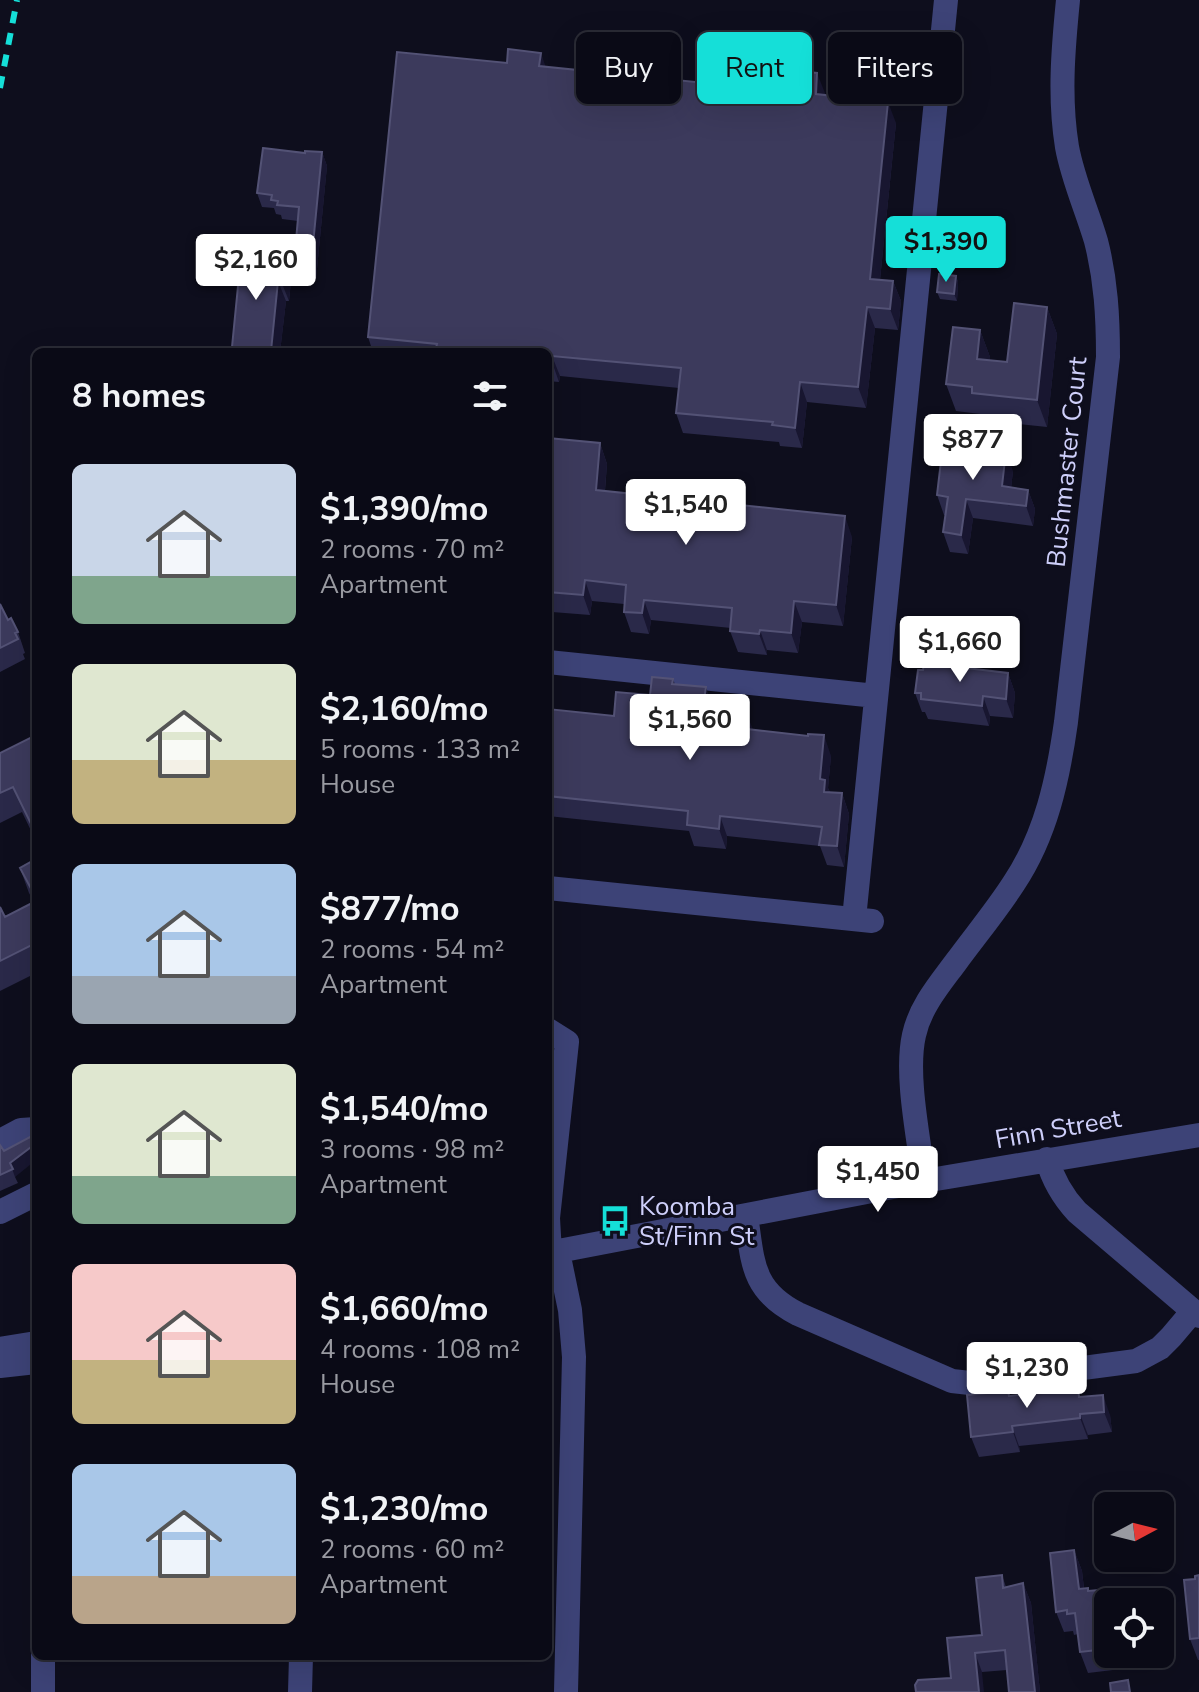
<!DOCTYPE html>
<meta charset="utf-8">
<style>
:root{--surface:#0a0a16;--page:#13131f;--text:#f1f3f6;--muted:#999aa1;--line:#2a2b35;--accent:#15dfd8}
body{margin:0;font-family:"Nunito Sans",sans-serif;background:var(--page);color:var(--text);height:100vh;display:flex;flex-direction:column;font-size:30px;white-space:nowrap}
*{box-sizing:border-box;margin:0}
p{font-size:26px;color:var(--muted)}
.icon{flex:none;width:44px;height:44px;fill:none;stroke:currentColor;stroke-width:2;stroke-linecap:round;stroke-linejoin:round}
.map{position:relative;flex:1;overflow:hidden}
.side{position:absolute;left:32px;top:348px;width:520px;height:1312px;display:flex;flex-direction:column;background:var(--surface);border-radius:12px;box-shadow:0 8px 32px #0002,0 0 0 2px var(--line)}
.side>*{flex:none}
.guide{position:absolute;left:576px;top:32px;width:502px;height:72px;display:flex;gap:16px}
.needle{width:52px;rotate:83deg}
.fabs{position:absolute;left:1094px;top:1492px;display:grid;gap:16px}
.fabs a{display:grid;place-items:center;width:80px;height:80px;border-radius:12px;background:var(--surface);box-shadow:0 8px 32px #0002,0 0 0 2px var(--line);font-size:40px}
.price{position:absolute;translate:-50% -68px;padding:0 18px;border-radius:8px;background:#fff;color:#222;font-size:26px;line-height:52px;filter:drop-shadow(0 2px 4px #0008)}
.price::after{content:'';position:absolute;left:50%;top:48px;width:24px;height:18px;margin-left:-12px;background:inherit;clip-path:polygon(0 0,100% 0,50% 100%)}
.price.active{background:var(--accent);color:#111}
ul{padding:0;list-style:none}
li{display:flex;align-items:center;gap:24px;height:200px;padding:0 40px}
li span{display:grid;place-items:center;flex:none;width:224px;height:160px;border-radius:12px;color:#555}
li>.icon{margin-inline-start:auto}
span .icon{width:96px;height:96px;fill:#fffc;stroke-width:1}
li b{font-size:34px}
h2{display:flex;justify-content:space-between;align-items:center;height:96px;padding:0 40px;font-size:34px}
.chip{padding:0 28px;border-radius:12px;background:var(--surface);box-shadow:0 8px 32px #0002,0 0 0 2px var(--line);font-size:28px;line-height:72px}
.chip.active{background:var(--accent);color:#111}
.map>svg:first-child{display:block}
</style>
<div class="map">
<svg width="1199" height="1692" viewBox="0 0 1199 1692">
<rect width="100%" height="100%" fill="#0e0e1d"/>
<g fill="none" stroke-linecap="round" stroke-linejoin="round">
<!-- minor -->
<path stroke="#3d4377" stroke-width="24" d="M 548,662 L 876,696
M 548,888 L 872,921
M 854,919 L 946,0
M 548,1030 L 567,1042 L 548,1218 L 550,1253
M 0,1141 L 21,1130 L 36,1129
M 1047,1159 C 1053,1180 1062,1196 1077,1212 L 1199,1316
M 924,1181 C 919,1139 905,1075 914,1035 C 920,1007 939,985 956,962 C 975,936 996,911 1014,883 C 1046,835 1058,779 1066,722 L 1108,357 C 1108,317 1106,280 1096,241 C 1087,210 1073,180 1067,147 C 1059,98 1063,50 1068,0
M 0,1212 L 36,1194
M 746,1215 C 753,1262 751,1290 798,1314 L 952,1381 L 970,1383 L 1136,1361 L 1160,1348 L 1171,1337 L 1193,1311
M 558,1252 L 570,1310 L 574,1357 L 566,1692
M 548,1253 L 924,1181 L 1199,1135
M 0,1349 L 36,1343
M 0,1366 L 36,1362
M 43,1692 L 43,1656
M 300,1692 L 301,1656"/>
<!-- rail -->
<path stroke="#15dfd8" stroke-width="6" stroke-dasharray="12 10" stroke-linecap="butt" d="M 0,88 L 17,0"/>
</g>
<!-- wall -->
<path fill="#2a2949" d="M 507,63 L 734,86 L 825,93 L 825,95 L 896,123 L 880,280 L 893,281 L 901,301 L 898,330 L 875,328 L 866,408 L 807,402 L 802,448 L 780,446 L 779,442 L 683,433 L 676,413 L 679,388 L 560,376 L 559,382 L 548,381 L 548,352 L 373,352 L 368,337 Z
M 322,152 L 327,166 L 316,279 L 299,277 L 294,263 L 298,221 L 282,219 L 281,215 L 276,214 L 274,208 L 262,207 L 257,193 L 305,153 Z
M 283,261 L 291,281 L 289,301 L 286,301 L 280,352 L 234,352 L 232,347 L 238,290 L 233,276 Z
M 956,276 L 958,282 L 957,301 L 940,299 L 937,292 Z
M 1047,307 L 1057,334 L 1047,427 L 982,420 L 980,414 L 956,411 L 946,384 L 980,330 L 990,357 L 989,361 L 1007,362 Z
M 548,438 L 600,443 L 607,464 L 605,491 L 852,537 L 843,626 L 802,622 L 798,653 L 767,650 L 767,655 L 738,652 L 730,631 L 731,628 L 651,620 L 649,634 L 631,632 L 624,612 L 624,604 L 592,601 L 590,615 L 552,612 L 548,643 Z
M 1013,471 L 1011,488 L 1028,490 L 1035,509 L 1033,526 L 973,518 L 968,554 L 950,552 L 943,532 L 946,515 L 944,515 L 937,495 Z
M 0,604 L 8,620 L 18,632 L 25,653 L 23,654 L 25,659 L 0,672 Z
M 1008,673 L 1015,693 L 1013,718 L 990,716 L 989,726 L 928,719 L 925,712 L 922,712 L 915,693 Z
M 673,679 L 675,684 L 710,701 L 753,730 L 831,756 L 828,788 L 830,792 L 842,793 L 849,814 L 844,867 L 827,865 L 820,846 L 727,836 L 726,849 L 694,846 L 689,831 L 548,816 L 548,709 L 614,716 L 650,695 Z
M 36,735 L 36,841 L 22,812 L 0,823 L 0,753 Z
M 36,859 L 36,973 L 0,991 L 0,907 L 5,917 L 34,902 L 29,893 L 20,868 Z
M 30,1137 L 15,1177 L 18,1183 L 0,1191 L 0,1145 L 4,1151 Z
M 1008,1391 L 1010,1396 L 1082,1397 L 1110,1415 L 1112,1432 L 1088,1435 L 1088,1439 L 1019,1446 L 1020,1452 L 979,1457 L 971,1437 Z
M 1074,1550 L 1082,1571 L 1084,1588 L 1088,1588 L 1089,1591 L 1106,1610 L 1108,1624 L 1108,1654 L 1113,1670 L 1088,1673 L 1080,1652 L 1078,1634 L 1074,1635 L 1073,1631 L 1064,1632 L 1056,1612 Z
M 1002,1575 L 1006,1587 L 1023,1583 L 1031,1603 L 1040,1692 L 1009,1692 L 1007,1670 L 982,1672 L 951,1678 L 982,1635 Z
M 1199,1575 L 1199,1660 L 1198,1660 L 1190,1639 Z"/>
<!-- shaded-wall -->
<path fill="#181630" d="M 541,53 L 548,74 L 539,66 Z
M 817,73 L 825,93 L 823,115 L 816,94 Z
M 888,102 L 896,123 L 878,299 L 870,279 Z
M 322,152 L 327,166 L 316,279 L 311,265 Z
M 283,261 L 291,281 L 289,301 L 281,281 Z
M 956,276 L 958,282 L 957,301 L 954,294 Z
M 278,281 L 286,301 L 280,352 L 271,352 Z
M 893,281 L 901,301 L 898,330 L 890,309 Z
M 867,307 L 875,328 L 866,408 L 858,387 Z
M 1047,307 L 1057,334 L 1047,427 L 1037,400 Z
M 980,330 L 990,357 L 987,386 L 977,359 Z
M 552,356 L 560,376 L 559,382 L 552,362 Z
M 800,382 L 807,402 L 802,448 L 795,428 Z
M 600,443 L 607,464 L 603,511 L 596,490 Z
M 1006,451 L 1013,471 L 1009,506 L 1002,486 Z
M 1028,490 L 1035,509 L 1033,526 L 1026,506 Z
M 966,499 L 973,518 L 968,554 L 961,535 Z
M 845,516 L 852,537 L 843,626 L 836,605 Z
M 585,580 L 592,601 L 590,615 L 583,595 Z
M 644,600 L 651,620 L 649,634 L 642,613 Z
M 548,601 L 552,612 L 549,643 L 548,641 Z
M 794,601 L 802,622 L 798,653 L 791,633 Z
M 760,630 L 767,650 L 767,655 L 759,634 Z
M 1008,673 L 1015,693 L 1013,718 L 1006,699 Z
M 706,687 L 713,708 L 704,700 Z
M 983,696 L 990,716 L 989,726 L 982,706 Z
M 728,703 L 735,723 L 726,714 Z
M 748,717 L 756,737 L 747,729 Z
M 824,735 L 831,756 L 828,788 L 833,800 L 832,812 L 820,779 Z
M 842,793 L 849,814 L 844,867 L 837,846 Z
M 720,816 L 727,836 L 726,849 L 719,829 Z
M 35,1144 L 36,1148 L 36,1160 L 15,1177 L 10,1163 Z
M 1103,1395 L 1110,1415 L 1112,1432 L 1104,1412 Z
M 1080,1414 L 1088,1435 L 1088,1439 L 1080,1418 Z
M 1012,1426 L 1019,1446 L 1020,1452 L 1013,1432 Z
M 1074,1550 L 1082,1571 L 1086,1609 L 1079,1589 Z
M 1023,1583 L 1031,1603 L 1040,1692 L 1035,1692 Z
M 1099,1590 L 1106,1610 L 1108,1624 L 1108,1654 L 1112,1654 L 1113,1670 L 1106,1649 Z
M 975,1653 L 982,1672 L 984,1692 L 979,1692 Z"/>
<!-- building -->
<path fill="#3c3a5c" stroke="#535275" stroke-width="2" d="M 508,49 L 541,53 L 539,66 L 734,86 L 737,65 L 817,73 L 816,94 L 888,102 L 870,279 L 893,281 L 890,309 L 867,307 L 858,387 L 800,382 L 795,428 L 772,425 L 773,422 L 676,413 L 681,368 L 552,356 L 552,362 L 548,361 L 548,352 L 444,352 L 444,350 L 436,348 L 437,344 L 368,337 L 397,52 L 507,63 Z
M 263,148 L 305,153 L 305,151 L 322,152 L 311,265 L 294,263 L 299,207 L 277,205 L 278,201 L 271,200 L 272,195 L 257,193 Z
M 235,256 L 283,261 L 281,281 L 278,281 L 271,351 L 232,347 L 239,276 L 233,276 Z
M 939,274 L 956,276 L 954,294 L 937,292 Z
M 1014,303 L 1047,307 L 1037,400 L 972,393 L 972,387 L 946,384 L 953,327 L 980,330 L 977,359 L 1007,362 Z
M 548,438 L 600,443 L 596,490 L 845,516 L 836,605 L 794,601 L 791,633 L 760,630 L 759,634 L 730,631 L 732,608 L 644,600 L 642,613 L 624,612 L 626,585 L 585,580 L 583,595 L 548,592 Z
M 943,444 L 1006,451 L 1002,486 L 1028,490 L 1026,506 L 966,499 L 961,535 L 943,532 L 948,497 L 937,495 Z
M 0,604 L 8,620 L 11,618 L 18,632 L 15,633 L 18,639 L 0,648 Z
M 924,663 L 1008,673 L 1006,699 L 983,696 L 982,706 L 921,699 L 921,693 L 915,693 L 918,670 L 923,670 Z
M 652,677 L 673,679 L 672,684 L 706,687 L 704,700 L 728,703 L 726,714 L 748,717 L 747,729 L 808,736 L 808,734 L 824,735 L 820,779 L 825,780 L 824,792 L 842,793 L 837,846 L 819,845 L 822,827 L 720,816 L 719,829 L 687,825 L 688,811 L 548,796 L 548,709 L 614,716 L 616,692 L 650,695 Z
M 36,735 L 36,834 L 13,787 L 0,793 L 0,753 Z
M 36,859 L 36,898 L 20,868 Z
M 36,901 L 36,943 L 0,961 L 0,907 L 5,917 Z
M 30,1137 L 35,1144 L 10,1163 L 13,1169 L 0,1175 L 0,1145 L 4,1151 Z
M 1078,1388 L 1079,1397 L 1103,1395 L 1104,1412 L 1080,1414 L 1080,1418 L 1012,1426 L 1013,1432 L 971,1437 L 967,1395 L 1008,1391 L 1009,1396 Z
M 1074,1550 L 1079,1589 L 1088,1588 L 1088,1591 L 1099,1590 L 1106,1649 L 1080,1652 L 1075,1613 L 1067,1614 L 1067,1610 L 1056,1612 L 1050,1553 Z
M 1002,1575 L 1003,1588 L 1023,1583 L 1035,1692 L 1009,1692 L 1005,1650 L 975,1653 L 979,1692 L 916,1692 L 915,1685 L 918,1680 L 951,1678 L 947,1638 L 982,1635 L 976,1578 Z
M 1199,1575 L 1199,1638 L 1190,1639 L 1184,1580 L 1195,1579 L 1195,1576 Z
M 1128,1680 L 1130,1692 L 1111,1692 L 1110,1683 Z"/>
<!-- icons -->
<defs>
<symbol id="bus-bare" viewBox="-9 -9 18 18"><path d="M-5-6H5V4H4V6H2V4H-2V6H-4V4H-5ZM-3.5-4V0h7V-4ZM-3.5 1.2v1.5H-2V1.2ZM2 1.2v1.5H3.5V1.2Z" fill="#15dfd8" stroke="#0e0e1d" stroke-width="2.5" paint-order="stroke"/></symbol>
</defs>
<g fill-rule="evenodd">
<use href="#bus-bare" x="593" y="1199" width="44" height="44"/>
</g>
<g text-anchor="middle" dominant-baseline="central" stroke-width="6" stroke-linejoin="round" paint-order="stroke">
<!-- street labels -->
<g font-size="26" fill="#cecffa" stroke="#0e0e1d">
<text transform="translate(1067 462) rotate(-84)">Bushmaster Court</text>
<text transform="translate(1058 1129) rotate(-10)">Finn Street</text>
</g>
<!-- poi labels -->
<g font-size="26" fill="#cecffa" stroke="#0e0e1d" text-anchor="start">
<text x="639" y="1206">Koomba<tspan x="639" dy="30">St/Finn St</tspan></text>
</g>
</g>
</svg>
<div class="fabs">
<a><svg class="needle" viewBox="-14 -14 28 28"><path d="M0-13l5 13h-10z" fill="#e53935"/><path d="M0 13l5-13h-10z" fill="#999aa1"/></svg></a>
<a><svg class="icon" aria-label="locate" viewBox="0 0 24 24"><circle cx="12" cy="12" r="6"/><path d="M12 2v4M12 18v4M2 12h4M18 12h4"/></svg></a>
</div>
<b class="price active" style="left:946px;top:284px">$1,390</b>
<b class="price" style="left:256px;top:302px">$2,160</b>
<b class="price" style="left:973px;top:482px">$877</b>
<b class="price" style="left:686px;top:547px">$1,540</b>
<b class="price" style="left:960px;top:684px">$1,660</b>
<b class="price" style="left:690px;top:762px">$1,560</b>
<b class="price" style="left:878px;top:1214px">$1,450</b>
<b class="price" style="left:1027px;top:1410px">$1,230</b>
<div class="guide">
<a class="chip">Buy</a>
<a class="chip active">Rent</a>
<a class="chip">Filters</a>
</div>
<section class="side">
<h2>8 homes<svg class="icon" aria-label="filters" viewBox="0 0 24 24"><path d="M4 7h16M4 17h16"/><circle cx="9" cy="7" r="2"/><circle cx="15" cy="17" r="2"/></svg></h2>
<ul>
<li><span style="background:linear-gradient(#c9d6e8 70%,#7fa58c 0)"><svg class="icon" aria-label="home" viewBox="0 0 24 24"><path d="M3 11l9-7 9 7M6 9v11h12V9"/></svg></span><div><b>$1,390/mo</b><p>2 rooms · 70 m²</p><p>Apartment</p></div></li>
<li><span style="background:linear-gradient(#dfe7d0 60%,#c2b280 0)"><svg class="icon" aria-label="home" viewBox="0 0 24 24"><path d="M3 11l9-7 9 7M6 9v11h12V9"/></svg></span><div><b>$2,160/mo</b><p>5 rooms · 133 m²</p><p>House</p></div></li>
<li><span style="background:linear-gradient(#a9c7e8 70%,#9aa5b1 0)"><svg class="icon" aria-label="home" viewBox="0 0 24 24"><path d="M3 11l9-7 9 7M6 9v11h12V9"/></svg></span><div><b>$877/mo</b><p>2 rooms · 54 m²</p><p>Apartment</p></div></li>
<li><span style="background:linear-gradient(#dfe7d0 70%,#7fa58c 0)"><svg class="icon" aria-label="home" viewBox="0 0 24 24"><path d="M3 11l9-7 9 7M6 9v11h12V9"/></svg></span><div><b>$1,540/mo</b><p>3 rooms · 98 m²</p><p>Apartment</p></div></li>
<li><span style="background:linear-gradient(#f6c9c9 60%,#c2b280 0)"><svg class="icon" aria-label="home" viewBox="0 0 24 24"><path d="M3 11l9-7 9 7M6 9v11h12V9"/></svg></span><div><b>$1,660/mo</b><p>4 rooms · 108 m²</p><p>House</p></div></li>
<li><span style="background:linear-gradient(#a9c7e8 70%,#b9a48a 0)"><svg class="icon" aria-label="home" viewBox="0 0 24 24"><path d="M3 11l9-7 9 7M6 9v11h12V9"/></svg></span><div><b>$1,230/mo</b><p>2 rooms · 60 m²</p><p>Apartment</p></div></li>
</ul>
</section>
</div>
